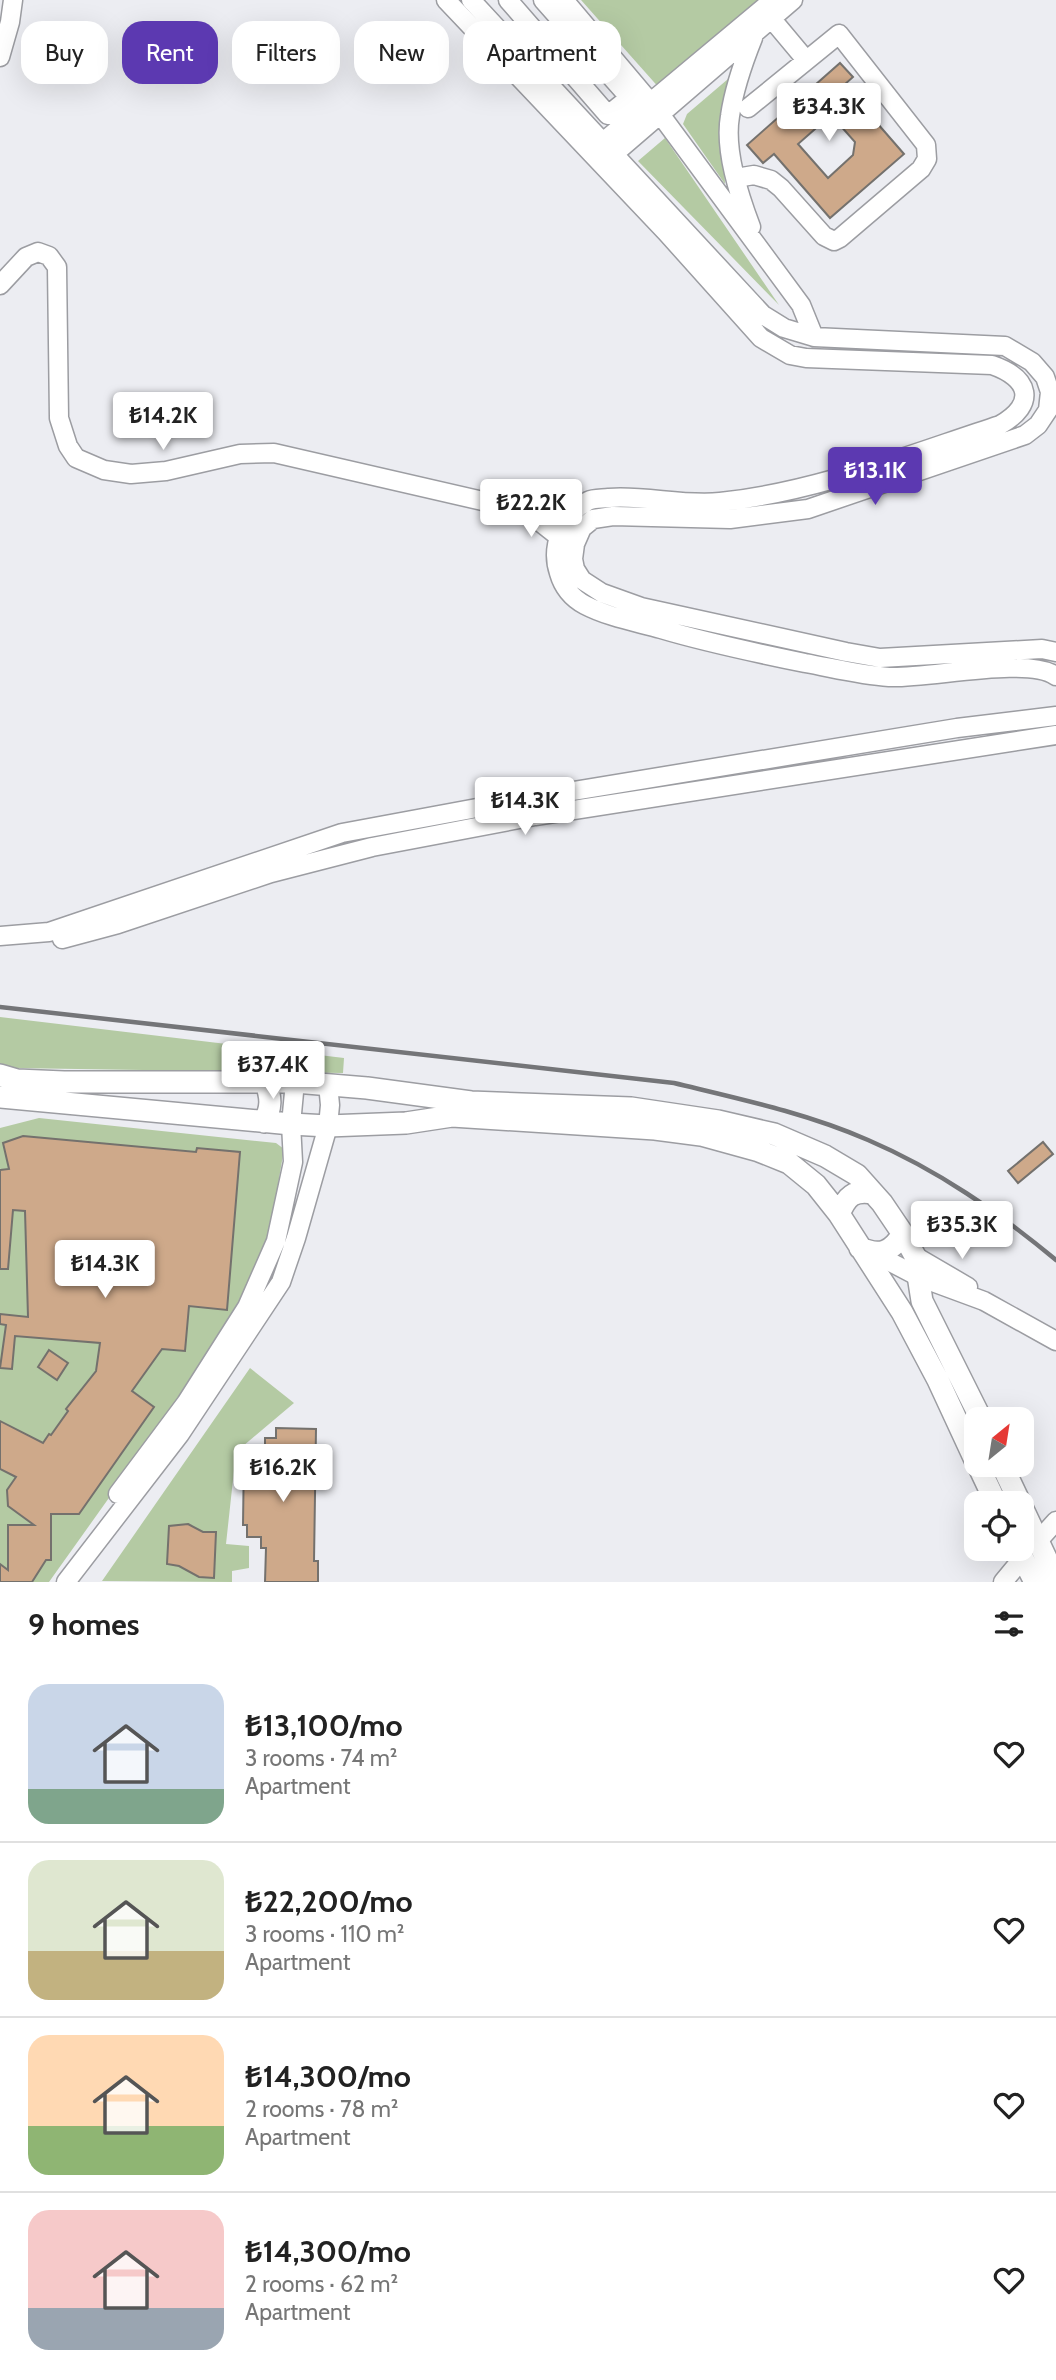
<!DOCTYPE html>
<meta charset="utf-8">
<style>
:root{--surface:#fff;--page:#f2f2f2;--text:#222;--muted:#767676;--line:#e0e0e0;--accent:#5c39b1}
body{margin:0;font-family:Cabin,sans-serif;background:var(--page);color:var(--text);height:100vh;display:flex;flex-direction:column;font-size:26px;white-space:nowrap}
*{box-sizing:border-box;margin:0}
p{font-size:23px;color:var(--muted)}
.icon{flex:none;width:38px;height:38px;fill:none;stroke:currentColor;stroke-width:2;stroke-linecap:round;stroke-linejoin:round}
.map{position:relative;height:1582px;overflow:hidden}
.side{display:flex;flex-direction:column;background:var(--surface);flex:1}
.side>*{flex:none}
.guide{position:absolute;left:21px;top:21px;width:700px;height:63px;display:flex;gap:14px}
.needle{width:46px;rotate:30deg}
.fabs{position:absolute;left:964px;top:1407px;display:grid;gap:14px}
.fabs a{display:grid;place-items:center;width:70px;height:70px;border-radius:14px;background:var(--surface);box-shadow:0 7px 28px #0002;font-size:35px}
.price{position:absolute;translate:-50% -60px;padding:0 16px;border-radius:7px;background:#fff;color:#222;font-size:23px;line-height:46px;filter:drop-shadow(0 2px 4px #0008)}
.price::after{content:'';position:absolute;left:50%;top:42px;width:21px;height:16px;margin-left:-10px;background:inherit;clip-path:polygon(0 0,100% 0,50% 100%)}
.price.active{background:var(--accent);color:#fff}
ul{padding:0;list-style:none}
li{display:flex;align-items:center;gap:21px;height:175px;padding:0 28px}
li+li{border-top:2px solid var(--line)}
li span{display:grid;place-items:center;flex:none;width:196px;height:140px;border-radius:21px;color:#555}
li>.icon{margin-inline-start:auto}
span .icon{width:84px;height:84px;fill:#fffc;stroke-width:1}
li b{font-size:30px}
h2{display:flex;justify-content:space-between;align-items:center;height:84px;padding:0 28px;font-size:30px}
.pill{padding:0 24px;border-radius:21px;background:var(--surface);box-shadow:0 7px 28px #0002;font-size:24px;line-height:63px}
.pill.active{background:var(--accent);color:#fff}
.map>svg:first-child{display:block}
</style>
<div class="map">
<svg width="1056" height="1582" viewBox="0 0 1056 1582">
<rect width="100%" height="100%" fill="#ecedf2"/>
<!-- green -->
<path fill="#b4caa3" d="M 581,0 L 768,0 L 661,90 Z
M 728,79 L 731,83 L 724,163 L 725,184 L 683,124 L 687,114 Z
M 665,138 L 779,305 L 638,161 Z
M 0,1017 L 344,1058 L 343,1073 L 13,1068 L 0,1065 Z
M 39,1118 L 276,1143 L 284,1149 L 266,1256 L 203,1366 L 49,1582 L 0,1582 L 0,1185 L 4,1180 L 0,1168 L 0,1128 Z
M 250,1368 L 294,1403 L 236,1452 L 226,1544 L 249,1546 L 249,1568 L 232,1571 L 232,1582 L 102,1581 Z"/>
<!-- building -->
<path fill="#cea98a" stroke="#74716d" stroke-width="2" fill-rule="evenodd" d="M 840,63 L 853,77 L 844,85 L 904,154 L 830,218 L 774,154 L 763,163 L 747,145 ZM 831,115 L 855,142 L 853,155 L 828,178 L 798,144 Z
M 23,1136 L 196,1152 L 197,1148 L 240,1152 L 227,1310 L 189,1306 L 185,1351 L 162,1349 L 132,1391 L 154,1407 L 79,1514 L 51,1514 L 51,1560 L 46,1560 L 32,1582 L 0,1582 L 0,1564 L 8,1570 L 8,1525 L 34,1525 L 8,1506 L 7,1490 L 16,1477 L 0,1469 L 0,1421 L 43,1443 L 49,1434 L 51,1435 L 68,1411 L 66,1409 L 96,1371 L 100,1343 L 15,1336 L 12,1369 L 0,1368 L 6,1325 L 0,1324 L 0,1314 L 28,1317 L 25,1211 L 13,1210 L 8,1269 L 0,1269 L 0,1170 L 9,1169 L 3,1143 Z
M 1043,1142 L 1053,1154 L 1018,1183 L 1008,1171 Z
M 49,1350 L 68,1363 L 57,1380 L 38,1367 Z
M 276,1428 L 316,1429 L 314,1561 L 318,1561 L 318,1582 L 265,1582 L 266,1548 L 261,1548 L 261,1537 L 247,1537 L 247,1525 L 243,1525 L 244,1454 L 250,1454 L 250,1446 L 265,1446 L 265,1438 L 276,1438 Z
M 188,1524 L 203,1532 L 216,1532 L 214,1578 L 199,1577 L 179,1566 L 167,1564 L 169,1526 Z"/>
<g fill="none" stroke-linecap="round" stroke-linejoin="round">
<defs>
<path id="minor" d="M 446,0 L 666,232 L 761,338 L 790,355 L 806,358 L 992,365 C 1030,378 1037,404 1000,425 C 908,455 816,492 720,502 C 683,506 645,495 609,498 C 602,499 594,498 588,501 C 563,514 550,547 559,573 C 563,587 572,598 585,605 C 608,617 636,622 661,629 C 708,643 756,653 805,663 C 833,668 860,675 889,677 C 928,679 1027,656 1056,676
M 471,0 L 763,315 L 784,328 L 814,337 L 1005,346 L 1032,362 L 1045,377 L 1050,392 L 1048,410 L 1038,425 L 1025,435 L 808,509 L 730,519 L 613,516 L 593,519 L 582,528 L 575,544 L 573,559 L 575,569 L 582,580 L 602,593 L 641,607 L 846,652 L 880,658 L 1042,649 L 1056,652
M 508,0 L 608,115 L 629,98
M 543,0 L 636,105
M 564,0 L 651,103
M 765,11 L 806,60
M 0,57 L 10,22 L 13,0
M 660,114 L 801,305 L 814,337
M 599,153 L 603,142 L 773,0
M 604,157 L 614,154 L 793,0
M 736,178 L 754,175 L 771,180 L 781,188 L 824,236 L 834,241 L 840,238 L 921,169 L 927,159 L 926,145 L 839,34 L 748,108
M 751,227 C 739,195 724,150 730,116 C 734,88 743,63 753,38
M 0,285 L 26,257 L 38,252 L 49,256 L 57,267 L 59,418 L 68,446 L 76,458 L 104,470 L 131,474 L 166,471 L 240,454 L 274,453 L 526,511 L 576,509
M 526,511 L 559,537
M 0,936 L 49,932 L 342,833 L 531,798 L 957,728 L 1056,716
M 62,939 L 118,924 L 271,873 L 372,847 L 535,816 L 1056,735
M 875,1254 L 919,1277 L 984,1301 L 1056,1341
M 915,1256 L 968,1287
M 118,1494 L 186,1403 L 247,1307 L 276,1241 L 293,1162 L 291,1124 L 295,1082
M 1038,1541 L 1056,1521
M 66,1582 L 180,1434 L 281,1282 L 296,1238 L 328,1126 L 330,1105 L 328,1084
M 1003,1582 L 1022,1559"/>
<path id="major" d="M 0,1075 L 17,1080 L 64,1082 L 295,1082 L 367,1088 L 471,1102 L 631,1108 L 718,1121 L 774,1134 L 825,1156 L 857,1175 L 882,1203 L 903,1234 L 915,1256 L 922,1301 L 981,1419
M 0,1097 L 291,1124 L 328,1126 L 406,1123 L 452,1116 L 655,1129 L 701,1135 L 759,1151 L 789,1163 L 816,1185 L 839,1214 L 902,1312 L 938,1380 L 976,1462
M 264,1122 C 272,1107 271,1098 266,1083
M 839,1214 C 847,1196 853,1190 873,1193
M 860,1248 C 881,1257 891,1252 903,1234
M 978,1465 L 996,1503
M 1002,1465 L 1020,1503
M 1022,1507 L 1056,1579
M 1018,1549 L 1035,1582"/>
</defs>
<!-- minor casing -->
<use href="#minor" stroke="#9c9da2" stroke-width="21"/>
<!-- major casing -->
<use href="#major" stroke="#9c9da2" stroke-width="24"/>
<!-- minor -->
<use href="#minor" stroke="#fff" stroke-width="18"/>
<!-- major -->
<use href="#major" stroke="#fff" stroke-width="21"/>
<!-- rail -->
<path stroke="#747578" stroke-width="4.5" d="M 0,1007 L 674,1083 C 740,1099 806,1113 868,1140 C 938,1170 998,1212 1056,1260"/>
</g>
</svg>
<div class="fabs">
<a><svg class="needle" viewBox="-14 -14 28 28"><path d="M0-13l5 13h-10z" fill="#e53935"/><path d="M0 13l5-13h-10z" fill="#767676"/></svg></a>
<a><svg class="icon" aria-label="locate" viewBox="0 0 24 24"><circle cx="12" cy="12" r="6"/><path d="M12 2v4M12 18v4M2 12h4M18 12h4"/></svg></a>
</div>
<b class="price" style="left:829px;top:143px">₺34.3K</b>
<b class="price" style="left:163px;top:452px">₺14.2K</b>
<b class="price active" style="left:875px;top:507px">₺13.1K</b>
<b class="price" style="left:531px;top:539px">₺22.2K</b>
<b class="price" style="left:525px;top:837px">₺14.3K</b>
<b class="price" style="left:273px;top:1101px">₺37.4K</b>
<b class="price" style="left:962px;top:1261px">₺35.3K</b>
<b class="price" style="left:105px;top:1300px">₺14.3K</b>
<b class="price" style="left:283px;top:1504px">₺16.2K</b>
<div class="guide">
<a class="pill">Buy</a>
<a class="pill active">Rent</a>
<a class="pill">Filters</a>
<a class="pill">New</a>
<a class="pill">Apartment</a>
</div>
</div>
<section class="side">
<h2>9 homes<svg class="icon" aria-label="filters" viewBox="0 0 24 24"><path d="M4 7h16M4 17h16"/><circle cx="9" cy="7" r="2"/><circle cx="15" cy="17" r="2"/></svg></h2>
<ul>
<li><span style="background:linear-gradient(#c9d6e8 75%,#7fa58c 0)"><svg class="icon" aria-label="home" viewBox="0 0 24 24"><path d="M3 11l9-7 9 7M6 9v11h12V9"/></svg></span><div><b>₺13,100/mo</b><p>3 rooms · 74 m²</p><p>Apartment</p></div><svg class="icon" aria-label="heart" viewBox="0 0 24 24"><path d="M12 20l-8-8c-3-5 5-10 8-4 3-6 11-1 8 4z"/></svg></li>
<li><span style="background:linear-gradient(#dfe7d0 65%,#c2b280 0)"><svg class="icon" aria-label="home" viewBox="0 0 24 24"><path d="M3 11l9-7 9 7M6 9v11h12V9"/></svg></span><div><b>₺22,200/mo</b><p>3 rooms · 110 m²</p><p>Apartment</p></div><svg class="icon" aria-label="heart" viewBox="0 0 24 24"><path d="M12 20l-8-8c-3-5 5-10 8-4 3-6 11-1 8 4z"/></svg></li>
<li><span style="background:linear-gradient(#ffd9b3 65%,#8fb573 0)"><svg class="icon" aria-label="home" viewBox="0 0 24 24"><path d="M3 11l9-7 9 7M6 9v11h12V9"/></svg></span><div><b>₺14,300/mo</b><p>2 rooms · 78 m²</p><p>Apartment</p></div><svg class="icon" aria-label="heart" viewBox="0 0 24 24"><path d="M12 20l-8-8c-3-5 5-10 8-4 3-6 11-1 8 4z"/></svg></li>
<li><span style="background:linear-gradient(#f6c9c9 70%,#9aa5b1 0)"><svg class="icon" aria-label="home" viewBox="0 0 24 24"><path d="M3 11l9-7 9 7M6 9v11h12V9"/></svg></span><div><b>₺14,300/mo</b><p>2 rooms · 62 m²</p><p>Apartment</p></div><svg class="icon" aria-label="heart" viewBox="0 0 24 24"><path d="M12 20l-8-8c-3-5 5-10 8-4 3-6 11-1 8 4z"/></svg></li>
</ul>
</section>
